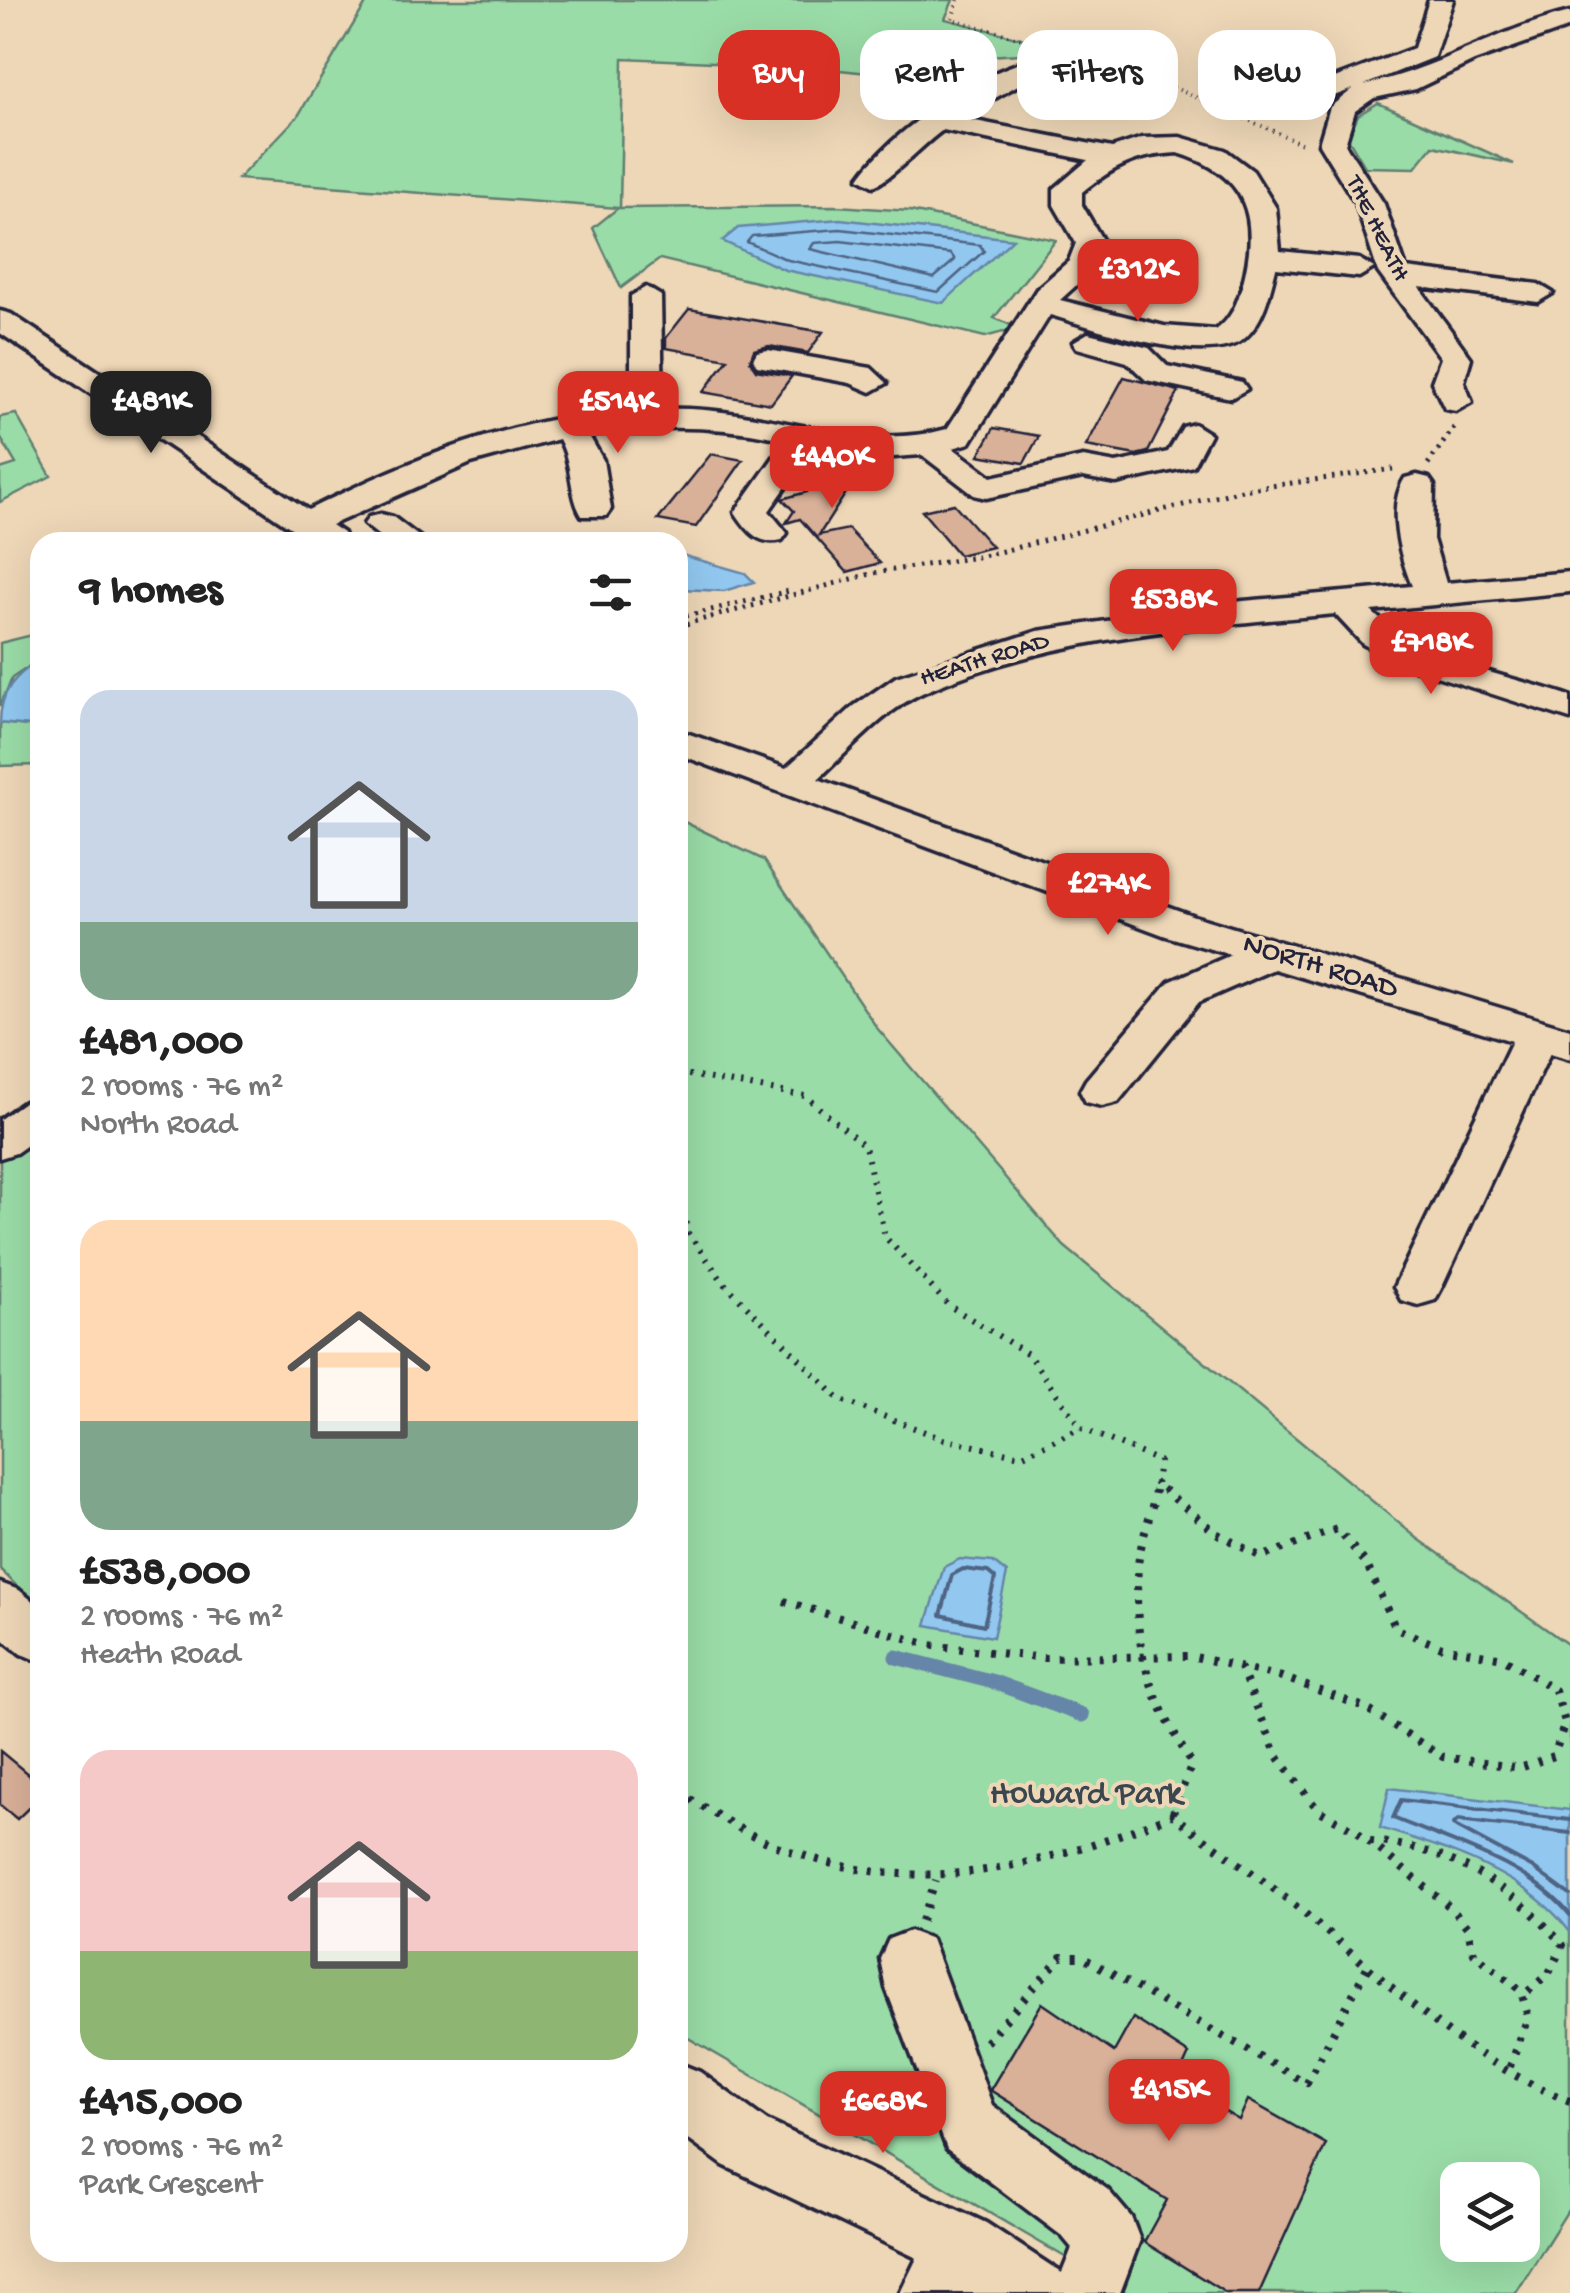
<!DOCTYPE html>
<meta charset="utf-8">
<style>
:root{--surface:#fff;--page:#f2f2f2;--text:#222;--muted:#767676;--accent:#d93025}
body{margin:0;font-family:"Gochi Hand",sans-serif;background:var(--page);color:var(--text);height:100vh;display:flex;flex-direction:column;font-size:38px;white-space:nowrap}
*{box-sizing:border-box;margin:0}
p{font-size:32px;color:var(--muted)}
.icon{flex:none;width:55px;height:55px;fill:none;stroke:currentColor;stroke-width:2;stroke-linecap:round;stroke-linejoin:round}
.map{position:relative;flex:1;overflow:hidden}
.drawer{position:absolute;left:30px;top:532px;width:658px;height:1730px;display:flex;flex-direction:column;background:var(--surface);border-radius:30px;box-shadow:0 10px 40px #0002}
.drawer>*{flex:none}
.top-card{position:absolute;left:718px;top:30px;width:702px;height:90px;display:flex;gap:20px}
.fabs{position:absolute;left:1440px;top:2162px;display:grid;gap:20px}
.fabs a{display:grid;place-items:center;width:100px;height:100px;border-radius:20px;background:var(--surface);box-shadow:0 10px 40px #0002;font-size:50px}
.price{position:absolute;translate:-50% -85px;padding:0 22px;border-radius:20px;background:var(--accent);color:#fff;font-size:32px;line-height:65px;filter:drop-shadow(0 2px 5px #0008)}
.price::after{content:'';position:absolute;left:50%;top:60px;width:30px;height:22px;margin-left:-15px;background:inherit;clip-path:polygon(0 0,100% 0,50% 100%)}
.price.selected{background:#222;color:#fff}
ul{padding:0;list-style:none}
li{display:grid;align-content:center;gap:20px;height:530px;padding:0 50px}
li span{display:grid;place-items:center;height:310px;border-radius:30px;color:#555}
li>.icon{margin-inline-start:auto}
span .icon{width:180px;height:180px;fill:#fffc;stroke-width:1}
li b{font-size:42px}
h2{display:flex;justify-content:space-between;align-items:center;height:120px;padding:0 50px;font-size:42px}
.chip{padding:0 35px;border-radius:30px;background:var(--surface);box-shadow:0 10px 40px #0002;font-size:35px;line-height:90px}
.chip.selected{background:var(--accent);color:#fff}
.map>svg:first-child{display:block}
</style>
<div class="map">
<svg width="1570" height="2293" viewBox="0 0 1570 2293">
<rect width="100%" height="100%" fill="#eed7b7"/>
<filter id="ink" filterUnits="userSpaceOnUse"><feTurbulence type="fractalNoise" baseFrequency=".01" numOctaves="2"/><feDisplacementMap in="SourceGraphic" scale="20" xChannelSelector="R" yChannelSelector="G"/><feConvolveMatrix kernelMatrix="1 2 1 2 8 2 1 2 1" color-interpolation-filters="sRGB"/></filter>
<g filter="url(#ink)">
<!-- green -->
<path fill="#9adca7" stroke="#5e7f71" stroke-width="2.5" fill-rule="evenodd" d="M 368,0 L 953,0 L 945,19 L 1071,51 L 988,56 L 898,76 L 800,66 L 623,58 L 620,208 L 837,206 L 910,211 L 1056,240 L 994,318 L 1018,328 L 985,337 L 660,259 L 621,288 L 593,228 L 618,208 L 238,179 L 298,116 Z
M 1378,103 L 1514,164 L 1433,146 L 1415,168 L 1365,167 L 1348,138 L 1358,115 Z
M 16,414 L 51,476 L 0,502 L 0,469 L 16,464 L 0,437 L 0,417 Z
M 40,633 L 40,659 L 12,678 L 0,706 L 0,643 Z
M 0,723 L 40,727 L 40,765 L 0,766 Z
M 678,819 L 764,860 L 877,1028 L 1064,1246 L 1417,1538 L 1570,1646 L 1570,2207 L 1516,2293 L 1127,2293 L 678,2032 ZM 1458,2180 L 1522,2180 L 1522,2245 L 1458,2245 Z
M 40,1128 L 40,1610 L 0,1569 L 0,1156 Z"/>
<!-- water -->
<path fill="#92c8f0" stroke="#6586a8" stroke-width="2.5" d="M 840,219 L 1013,239 L 943,303 L 785,270 L 722,241 L 738,228 Z
M 678,554 L 745,573 L 754,582 L 724,591 L 680,589 Z
M 40,659 L 40,727 L 0,723 C 0,690 15,676 40,659 Z
M 960,1559 L 993,1562 L 1007,1573 L 993,1637 L 926,1625 L 944,1567 Z
M 1389,1788 L 1570,1810 L 1570,1932 C 1526,1873 1448,1849 1380,1828 Z"/>
<g fill="none" stroke-linecap="round" stroke-linejoin="round">
<!-- shore-far1 -->
<path stroke="#4f6483" stroke-width="2.5" d="M 840,229 L 980,245 L 984,251 L 938,292 L 788,260 L 747,242 L 752,236 Z
M 840,241 L 951,254 L 955,260 L 934,278 L 810,249 L 814,243 Z"/>
<!-- shore -->
<path stroke="#4f6483" stroke-width="4" d="M 963,1569 L 988,1572 L 995,1578 L 984,1625 L 941,1615 L 952,1575 Z
M 1570,1820 L 1401,1800 L 1393,1818 C 1451,1842 1530,1865 1570,1915
M 1570,1833 L 1458,1820 L 1453,1825 L 1533,1868 L 1570,1895"/>
<!-- stream -->
<path stroke="#6586a8" stroke-width="15" d="M 896,1657 L 994,1682 L 1082,1715"/>
</g>
<!-- building -->
<path fill="#d9b098" stroke="#22223b" stroke-width="2.5" d="M 689,309 L 823,332 L 808,353 L 769,346 L 754,350 L 750,361 L 756,370 L 792,376 L 771,404 L 703,392 L 728,359 L 666,348 L 666,338 Z
M 1124,377 L 1179,391 L 1148,452 L 1136,455 L 1086,446 Z
M 994,428 L 1039,436 L 1024,463 L 979,455 Z
M 711,454 L 743,460 L 696,527 L 658,520 Z
M 832,454 L 867,460 L 819,535 L 848,529 L 880,563 L 847,572 L 800,519 L 786,523 L 794,511 L 782,499 L 807,492 Z
M 954,504 L 969,521 L 992,547 L 959,555 L 922,511 Z
M 0,1751 L 40,1784 L 40,1797 L 17,1819 L 0,1805 Z
M 1042,2003 L 1114,2052 L 1133,2018 L 1189,2054 L 1176,2083 L 1239,2120 L 1248,2100 L 1326,2144 L 1259,2293 L 1226,2293 L 1144,2242 L 1167,2200 L 990,2090 Z"/>
<g fill="none" stroke-linecap="round" stroke-linejoin="round">
<defs>
<path id="minor" d="M 1429,0 L 1453,0 L 1434,57 L 1364,85 C 1435,70 1499,29 1570,12 L 1570,27 L 1474,61 L 1416,89 L 1374,98 L 1355,111 L 1345,144 L 1384,204 L 1406,268 L 1538,284 L 1553,293 L 1538,302 L 1419,287 L 1471,358 L 1464,382 L 1472,402 L 1456,411 L 1445,409 L 1432,382 L 1441,358 L 1378,272 L 1356,204 L 1319,144 L 1330,107 L 1353,89 L 1312,104 L 1299,96 L 1303,90 L 1414,48 Z
M 1030,60 L 1043,68 L 1039,73 L 960,118 L 1112,148 L 1142,138 L 1180,137 L 1225,150 L 1253,171 L 1276,208 L 1280,251 L 1359,259 L 1374,268 L 1359,277 L 1276,268 C 1270,292 1264,321 1245,338 C 1209,369 1092,327 1050,315 L 970,443 L 953,448 L 992,477 L 1083,457 L 1116,463 L 1168,452 L 1183,427 L 1194,424 L 1210,434 L 1193,466 L 1116,483 L 1083,477 L 986,498 L 974,495 L 922,455 L 880,458 L 814,447 L 769,511 L 787,533 L 782,540 C 758,546 748,531 735,512 L 786,440 C 721,425 654,425 588,434 L 603,460 L 611,509 L 606,516 L 582,516 C 569,495 573,464 559,439 L 471,463 L 331,525 L 343,533 L 346,542 L 312,542 L 0,333 L 0,311 L 11,314 L 308,510 C 407,460 519,415 631,410 L 631,296 L 646,287 L 661,296 L 663,409 C 763,404 852,455 947,429 L 1037,289 L 1069,261 L 1076,243 L 1054,205 L 1054,189 L 1088,160 L 943,130 C 925,142 888,182 873,186 L 859,178 C 892,132 975,74 1030,60 ZM 1178,153 C 1247,174 1260,217 1243,283 C 1238,301 1232,319 1216,330 L 1164,326 L 1060,300 L 1092,271 L 1104,243 L 1082,205 L 1082,192 C 1114,166 1137,155 1178,153 Z
M 1088,333 L 1149,348 L 1167,366 L 1242,382 L 1247,389 L 1231,398 L 1146,380 L 1127,362 L 1077,348 L 1073,342 Z
M 768,350 L 871,368 L 887,383 L 871,392 L 850,383 L 757,366 L 753,359 L 757,352 Z
M 1417,475 L 1429,478 L 1434,485 L 1433,539 L 1446,583 L 1570,572 L 1570,592 L 1371,611 C 1421,661 1504,674 1570,696 L 1570,719 L 1396,663 L 1363,644 L 1335,614 C 1199,627 1051,636 924,692 C 884,710 850,750 818,779 L 1194,916 L 1570,1029 L 1570,1059 L 1550,1053 L 1442,1287 L 1435,1300 L 1418,1305 L 1401,1300 L 1394,1287 L 1512,1041 L 1274,969 L 1199,1002 L 1118,1102 L 1102,1106 L 1086,1102 L 1080,1091 L 1086,1080 L 1169,982 L 1231,955 L 1166,936 L 678,754 L 678,730 L 786,768 L 854,706 L 896,677 L 1038,631 L 1243,601 L 1412,586 C 1400,557 1386,507 1405,478 Z
M 381,514 L 393,517 L 426,542 L 387,542 L 364,524 L 369,517 Z
M 40,1097 L 40,1136 L 16,1153 L 0,1158 L 0,1119 L 24,1102 Z
M 0,1583 L 19,1590 L 40,1607 L 40,1661 L 21,1654 L 0,1637 Z
M 910,1931 L 931,1939 L 992,2105 L 1108,2190 L 1131,2217 L 1140,2240 L 1120,2293 L 900,2293 L 917,2258 L 723,2165 L 678,2132 L 678,2063 L 700,2072 L 767,2121 L 986,2223 L 1062,2273 L 1072,2248 L 1062,2236 L 947,2149 L 886,1988 L 880,1959 L 889,1939 Z"/>
</defs>
<!-- minor casing -->
<use href="#minor" stroke="#22223b" stroke-width="7"/>
<!-- path-far3 -->
<path stroke="#22223b" stroke-width="4" stroke-dasharray="1 5" stroke-linecap="butt" d="M 958,0 L 952,19 L 1138,72 L 1303,144"/>
<!-- path-far2 -->
<path stroke="#22223b" stroke-width="5" stroke-dasharray="2.5 6" stroke-linecap="butt" d="M 1428,464 L 1455,426
M 678,618 L 789,591
M 678,626 L 874,573 L 983,556 L 1242,490 L 1393,469"/>
<!-- path-far1 -->
<path stroke="#22223b" stroke-width="6" stroke-dasharray="2.5 8" stroke-linecap="butt" d="M 678,1073 L 805,1096 L 865,1146 L 885,1237 L 948,1305 L 1028,1354 L 1081,1428
M 678,1181 L 688,1233 L 724,1283 L 839,1399 L 943,1439 L 1021,1456 L 1081,1428 L 1159,1461 L 1155,1492
M 1154,1482 L 1167,1492"/>
<!-- path -->
<path stroke="#22223b" stroke-width="8" stroke-dasharray="4 10" stroke-linecap="butt" d="M 1155,1490 C 1152,1515 1140,1541 1138,1566 C 1133,1653 1148,1691 1192,1764 L 1172,1815
M 784,1601 L 929,1645 L 1043,1658 L 1191,1656 L 1282,1677 L 1364,1707 L 1443,1757 L 1520,1768 L 1554,1756 L 1565,1722 L 1555,1690 L 1503,1658 L 1442,1647 L 1396,1629 L 1366,1563 L 1337,1529 L 1261,1557 L 1216,1533 L 1164,1490
M 1240,1667 L 1277,1755 L 1318,1810 L 1356,1831 L 1450,1907 L 1467,1927 L 1474,1953 L 1521,1991 L 1528,2017 L 1508,2072
M 678,1792 C 709,1809 739,1831 772,1844 C 915,1902 1035,1869 1172,1815 C 1215,1847 1260,1877 1302,1911 C 1388,1982 1464,2060 1570,2101
M 1370,1841 C 1449,1847 1512,1886 1563,1945 L 1549,1973 L 1525,1994
M 922,1921 L 936,1880
M 986,2042 L 1061,1957 L 1082,1957 L 1307,2083 L 1367,1967"/>
<!-- minor -->
<use href="#minor" fill="#eed7b7" fill-rule="evenodd"/>
</g>
</g>
<g text-anchor="middle" dominant-baseline="central" stroke-width="8" stroke-linejoin="round" paint-order="stroke">
<!-- far-street labels -->
<g font-size="25" fill="#22223b" stroke="#eed7b7">
<text transform="translate(1376 229) rotate(64)">THE HEATH</text>
<text transform="translate(985 661) rotate(-17)">HEATH ROAD</text>
</g>
<!-- street labels -->
<g font-size="30" fill="#22223b" stroke="#eed7b7">
<text transform="translate(1320 968) rotate(17)">NORTH ROAD</text>
</g>
<!-- near-park labels -->
<g font-size="35" fill="#3a4751" stroke="#eed7b7">
<text x="1086" y="1795">Howard Park</text>
</g>
</g>
</svg>
<div class="fabs">
<a><svg class="icon" aria-label="layers" viewBox="0 0 24 24"><path d="M12 4l9 5-9 5-9-5zM3 14l9 5 9-5"/></svg></a>
</div>
<b class="price" style="left:1138px;top:324px">£312K</b>
<b class="price selected" style="left:151px;top:456px">£481K</b>
<b class="price" style="left:618px;top:456px">£514K</b>
<b class="price" style="left:832px;top:511px">£440K</b>
<b class="price" style="left:1173px;top:654px">£538K</b>
<b class="price" style="left:1431px;top:697px">£718K</b>
<b class="price" style="left:1108px;top:938px">£274K</b>
<b class="price" style="left:1169px;top:2144px">£415K</b>
<b class="price" style="left:883px;top:2156px">£668K</b>
<div class="top-card">
<a class="chip selected">Buy</a>
<a class="chip">Rent</a>
<a class="chip">Filters</a>
<a class="chip">New</a>
</div>
<section class="drawer">
<h2>9 homes<svg class="icon" aria-label="filters" viewBox="0 0 24 24"><path d="M4 7h16M4 17h16"/><circle cx="9" cy="7" r="2"/><circle cx="15" cy="17" r="2"/></svg></h2>
<ul>
<li><span style="background:linear-gradient(#c9d6e8 75%,#7fa58c 0)"><svg class="icon" aria-label="home" viewBox="0 0 24 24"><path d="M3 11l9-7 9 7M6 9v11h12V9"/></svg></span><div><b>£481,000</b><p>2 rooms · 76 m²</p><p>North Road</p></div></li>
<li><span style="background:linear-gradient(#ffd9b3 65%,#7fa58c 0)"><svg class="icon" aria-label="home" viewBox="0 0 24 24"><path d="M3 11l9-7 9 7M6 9v11h12V9"/></svg></span><div><b>£538,000</b><p>2 rooms · 76 m²</p><p>Heath Road</p></div></li>
<li><span style="background:linear-gradient(#f6c9c9 65%,#8fb573 0)"><svg class="icon" aria-label="home" viewBox="0 0 24 24"><path d="M3 11l9-7 9 7M6 9v11h12V9"/></svg></span><div><b>£415,000</b><p>2 rooms · 76 m²</p><p>Park Crescent</p></div></li>
</ul>
</section>
</div>
